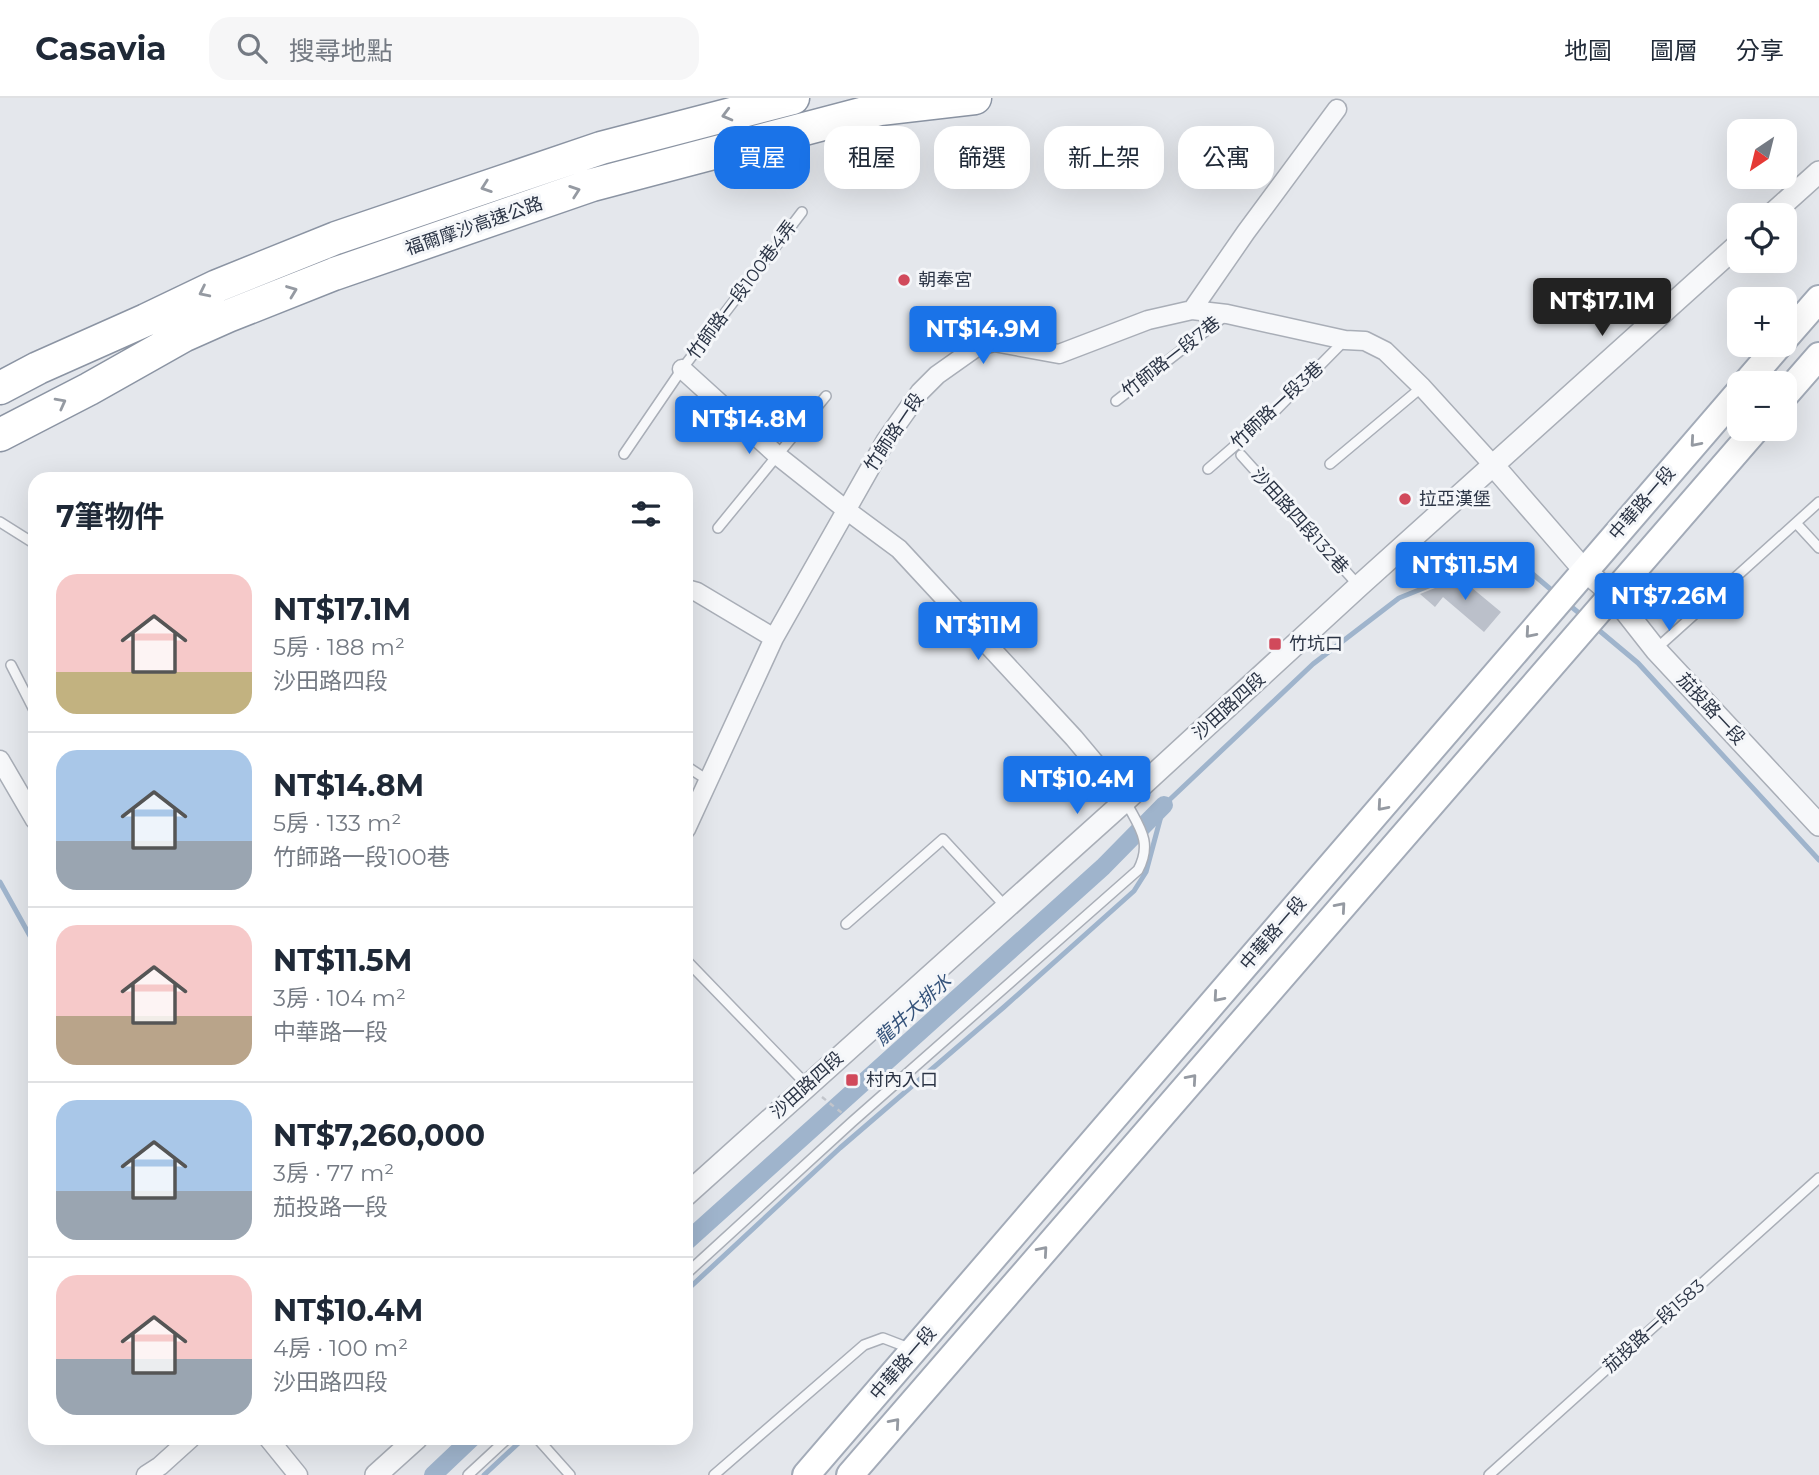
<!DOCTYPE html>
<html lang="zh-TW">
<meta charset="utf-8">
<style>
:root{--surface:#fff;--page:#f6f6f7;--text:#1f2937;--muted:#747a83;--line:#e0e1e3;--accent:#1a73e8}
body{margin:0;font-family:Montserrat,"Noto Sans TC",sans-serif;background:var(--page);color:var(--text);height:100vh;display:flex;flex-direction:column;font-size:26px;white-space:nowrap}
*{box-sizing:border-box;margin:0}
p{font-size:23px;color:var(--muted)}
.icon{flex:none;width:38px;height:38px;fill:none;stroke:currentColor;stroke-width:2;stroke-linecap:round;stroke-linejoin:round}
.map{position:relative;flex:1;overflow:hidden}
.sheet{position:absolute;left:28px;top:374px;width:665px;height:973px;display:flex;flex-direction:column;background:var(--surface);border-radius:21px;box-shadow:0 7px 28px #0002}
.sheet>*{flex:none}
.hud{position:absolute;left:714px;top:28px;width:665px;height:63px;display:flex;gap:14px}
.needle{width:46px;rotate:215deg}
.controls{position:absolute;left:1727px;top:21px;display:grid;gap:14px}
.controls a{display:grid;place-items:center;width:70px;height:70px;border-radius:14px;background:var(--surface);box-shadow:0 7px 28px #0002;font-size:35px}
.price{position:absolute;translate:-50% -60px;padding:0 16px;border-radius:7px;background:var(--accent);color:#fff;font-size:23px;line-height:46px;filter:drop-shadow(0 2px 4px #0008)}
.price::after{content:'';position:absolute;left:50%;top:42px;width:21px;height:16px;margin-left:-10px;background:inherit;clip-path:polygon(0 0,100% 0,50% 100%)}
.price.active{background:#222;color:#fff}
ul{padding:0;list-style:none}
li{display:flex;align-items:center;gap:21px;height:175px;padding:0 28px}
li+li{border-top:2px solid var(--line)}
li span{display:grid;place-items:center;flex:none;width:196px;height:140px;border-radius:21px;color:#555}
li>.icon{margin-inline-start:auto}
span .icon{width:84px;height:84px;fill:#fffc;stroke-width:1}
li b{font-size:30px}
h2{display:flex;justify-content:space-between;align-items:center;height:84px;padding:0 28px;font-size:30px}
.tag{padding:0 24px;border-radius:21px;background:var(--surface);box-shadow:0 7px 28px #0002;font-size:24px;line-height:63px}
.tag.active{background:var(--accent);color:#fff}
header{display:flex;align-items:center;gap:42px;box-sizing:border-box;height:98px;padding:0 35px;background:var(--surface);border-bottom:2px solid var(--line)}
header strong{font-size:33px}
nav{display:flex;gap:38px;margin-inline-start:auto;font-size:24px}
.search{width:490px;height:63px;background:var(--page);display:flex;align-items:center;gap:18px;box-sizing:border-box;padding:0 24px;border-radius:21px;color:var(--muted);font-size:26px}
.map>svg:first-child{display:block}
</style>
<header>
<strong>Casavia</strong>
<div class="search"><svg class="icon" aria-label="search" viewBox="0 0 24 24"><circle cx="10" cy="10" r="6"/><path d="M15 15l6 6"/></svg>搜尋地點</div>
<nav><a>地圖</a><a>圖層</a><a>分享</a></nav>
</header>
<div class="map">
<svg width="1819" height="1377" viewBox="0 0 1819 1377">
<rect width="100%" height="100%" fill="#e4e7ec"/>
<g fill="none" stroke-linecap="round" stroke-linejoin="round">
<!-- stream -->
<path stroke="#9fb4cc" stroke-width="5" d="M 1568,506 L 1585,520
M 1595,529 L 1638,565 L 1819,762
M 0,784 L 35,847
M 686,1193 L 840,1050 L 1004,909 L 1134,793 L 1146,774 L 1164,707 L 1313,566 L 1399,500 L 1471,471 L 1528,472 L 1555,495
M 484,1377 L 524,1340"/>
<!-- canal -->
<path stroke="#9fb4cc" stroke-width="18" d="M 686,1144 L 1103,769 L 1164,707
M 433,1377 L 472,1340"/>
</g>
<!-- building -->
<path fill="#bbc0ca" d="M 1460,480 L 1501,514 L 1484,534 L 1443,499 L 1435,509 L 1420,496 Z"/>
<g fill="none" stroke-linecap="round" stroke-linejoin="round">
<defs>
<path id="service" d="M 1116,303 L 1225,218
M 624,356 L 682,271 L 802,114
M 1241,357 L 1359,488
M 1330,366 L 1422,289
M 1208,371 L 1276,312 L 1344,243
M 0,424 L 35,446
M 1796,425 L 1819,450
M 718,430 L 826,298
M 1656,551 L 1819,404
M 11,567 L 35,614
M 686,668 L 709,683
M 846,826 L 943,741 L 1005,808
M 686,862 L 807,987
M 686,1176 L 852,1024 L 1138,772 C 1153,744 1139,729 1126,704
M 537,1340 L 570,1377
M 468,1377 L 508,1340
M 714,1377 L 864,1247 L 883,1240 L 909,1250
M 1489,1377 L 1819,1080"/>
<path id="minor" d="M 1192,212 L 1246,134 L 1337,11
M 682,271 L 778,358 L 845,411 L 899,451 L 1074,640 L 1126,702
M 686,491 L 697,494 L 774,540
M 0,662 L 35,722
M 686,731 L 774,540 L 886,342 L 920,294 L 937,277 L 978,248 L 994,244 L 1059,256 L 1148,222 L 1192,212 L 1227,216 L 1345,242 L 1365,243 L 1385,253 L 1422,289 L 1493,367
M 268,1340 L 298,1377
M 146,1377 L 160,1368 L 191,1340"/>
<path id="tertiary" d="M 1771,117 L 1819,74
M 1493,367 L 1584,472 L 1612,496 L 1656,552 L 1819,727
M 686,1097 L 1126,702 L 1359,488 L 1740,145
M 376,1377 L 417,1340"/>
<path id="primary" d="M 1785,240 L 1819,201
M 1746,285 L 1779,247
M 1785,297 L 1819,258
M 806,1377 L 1740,293
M 850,1377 L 1756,331"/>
<path id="motorway" d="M 0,290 L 38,270 L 146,222 L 217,188 L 336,140 L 601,50 L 793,0
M 0,337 L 89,291 L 183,238 L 228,218 L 334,176 L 592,87 L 880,11 L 975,0"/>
</defs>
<!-- service casing -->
<use href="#service" stroke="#a9aeb7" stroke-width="12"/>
<!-- minor casing -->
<use href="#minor" stroke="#a9aeb7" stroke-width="21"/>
<!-- tertiary casing -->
<use href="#tertiary" stroke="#a9aeb7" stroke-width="24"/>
<!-- primary casing -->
<use href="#primary" stroke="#a3abb8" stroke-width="30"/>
<!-- motorway casing -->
<use href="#motorway" stroke="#8b94a3" stroke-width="35"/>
<!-- path -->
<path stroke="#c2c5cb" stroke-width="2.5" stroke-dasharray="5 5" stroke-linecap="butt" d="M 822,999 L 842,1015"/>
<!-- service -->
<use href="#service" stroke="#f7f8fa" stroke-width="9"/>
<!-- minor -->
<use href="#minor" stroke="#f7f8fa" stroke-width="18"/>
<!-- tertiary -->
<use href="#tertiary" stroke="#f7f8fa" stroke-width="21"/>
<!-- primary -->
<use href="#primary" stroke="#fff" stroke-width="26"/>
<!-- motorway -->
<use href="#motorway" stroke="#fff" stroke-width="32"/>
</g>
<!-- one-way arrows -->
<defs><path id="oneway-chevron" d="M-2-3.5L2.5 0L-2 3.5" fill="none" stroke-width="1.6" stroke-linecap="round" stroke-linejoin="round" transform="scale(1.75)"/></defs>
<g stroke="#959aa2">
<use href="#oneway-chevron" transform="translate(727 17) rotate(165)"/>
<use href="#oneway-chevron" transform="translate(486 89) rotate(161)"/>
<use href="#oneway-chevron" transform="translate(575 93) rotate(-19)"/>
<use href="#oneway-chevron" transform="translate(292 193) rotate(-21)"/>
<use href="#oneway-chevron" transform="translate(204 194) rotate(154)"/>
<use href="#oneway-chevron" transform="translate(61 305) rotate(-28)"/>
<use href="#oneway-chevron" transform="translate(1695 344) rotate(131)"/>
<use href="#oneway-chevron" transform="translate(1530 535) rotate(131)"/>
<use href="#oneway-chevron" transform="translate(1382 708) rotate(131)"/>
<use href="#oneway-chevron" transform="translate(1341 809) rotate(-49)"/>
<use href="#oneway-chevron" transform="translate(1218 899) rotate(131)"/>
<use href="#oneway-chevron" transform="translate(1192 981) rotate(-49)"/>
<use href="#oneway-chevron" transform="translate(1043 1153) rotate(-49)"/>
<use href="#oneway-chevron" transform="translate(895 1325) rotate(-49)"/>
</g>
<!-- markers -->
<g fill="#d1495b" stroke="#f4f6f9" stroke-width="2.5">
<circle cx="904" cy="182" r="7"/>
<circle cx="1405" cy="401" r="7"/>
<rect x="1268" y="539" width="14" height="14" rx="3.5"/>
<rect x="845" y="975" width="14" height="14" rx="3.5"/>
</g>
<g text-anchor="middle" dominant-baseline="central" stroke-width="6" stroke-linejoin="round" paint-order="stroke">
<!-- street labels -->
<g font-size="18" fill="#2b3445" stroke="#f4f6f9">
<text transform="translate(474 128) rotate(-19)">福爾摩沙高速公路</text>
<text transform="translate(742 192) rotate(-53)">竹師路一段100巷4弄</text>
<text transform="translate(1171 259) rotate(-38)">竹師路一段7巷</text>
<text transform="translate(1277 307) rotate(-43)">竹師路一段3巷</text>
<text transform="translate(894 334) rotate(-56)">竹師路一段</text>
<text transform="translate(1642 405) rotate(-49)">中華路一段</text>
<text transform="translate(1300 423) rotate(48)">沙田路四段132巷</text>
<text transform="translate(1229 608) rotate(-42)">沙田路四段</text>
<text transform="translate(1711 611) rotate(47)">茄投路一段</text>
<text transform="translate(1273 835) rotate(-49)">中華路一段</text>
<text transform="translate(807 987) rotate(-42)">沙田路四段</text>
<text transform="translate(1654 1228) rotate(-42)">茄投路一段1583</text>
<text transform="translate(903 1265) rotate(-49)">中華路一段</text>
</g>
<!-- poi labels -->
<g font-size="18" fill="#2b3445" stroke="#f4f6f9" text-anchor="start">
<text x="918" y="182">朝奉宮</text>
<text x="1419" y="401">拉亞漢堡</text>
<text x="1289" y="546">竹坑口</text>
<text x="866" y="982">村內入口</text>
</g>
<!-- water labels -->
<g font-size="19" font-style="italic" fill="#34527a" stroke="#f4f6f9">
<text transform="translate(913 912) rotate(-42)">龍井大排水</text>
</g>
</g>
</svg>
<div class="controls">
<a><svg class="needle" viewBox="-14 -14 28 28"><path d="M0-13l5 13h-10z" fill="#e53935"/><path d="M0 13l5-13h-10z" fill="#747a83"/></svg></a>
<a><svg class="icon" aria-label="locate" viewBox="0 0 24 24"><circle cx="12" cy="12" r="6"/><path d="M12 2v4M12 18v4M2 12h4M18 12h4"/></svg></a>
<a>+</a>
<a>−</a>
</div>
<b class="price active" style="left:1602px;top:240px">NT$17.1M</b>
<b class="price" style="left:983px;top:268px">NT$14.9M</b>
<b class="price" style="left:749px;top:358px">NT$14.8M</b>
<b class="price" style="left:1465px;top:504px">NT$11.5M</b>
<b class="price" style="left:1669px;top:535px">NT$7.26M</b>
<b class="price" style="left:978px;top:564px">NT$11M</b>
<b class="price" style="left:1077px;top:718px">NT$10.4M</b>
<div class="hud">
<a class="tag active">買屋</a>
<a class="tag">租屋</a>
<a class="tag">篩選</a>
<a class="tag">新上架</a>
<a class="tag">公寓</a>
</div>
<section class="sheet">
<h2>7筆物件<svg class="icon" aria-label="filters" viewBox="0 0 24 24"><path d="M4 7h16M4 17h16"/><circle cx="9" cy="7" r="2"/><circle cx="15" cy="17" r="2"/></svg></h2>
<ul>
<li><span style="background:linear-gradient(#f6c9c9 70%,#c2b280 0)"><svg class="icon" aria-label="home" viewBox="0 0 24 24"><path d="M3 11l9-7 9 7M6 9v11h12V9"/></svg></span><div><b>NT$17.1M</b><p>5房 · 188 m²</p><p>沙田路四段</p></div></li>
<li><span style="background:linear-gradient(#a9c7e8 65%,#9aa5b1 0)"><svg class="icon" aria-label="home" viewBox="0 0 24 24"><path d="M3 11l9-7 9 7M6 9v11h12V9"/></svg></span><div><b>NT$14.8M</b><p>5房 · 133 m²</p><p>竹師路一段100巷</p></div></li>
<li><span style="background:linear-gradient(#f6c9c9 65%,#b9a48a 0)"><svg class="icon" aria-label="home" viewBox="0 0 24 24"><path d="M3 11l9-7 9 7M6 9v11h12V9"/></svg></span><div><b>NT$11.5M</b><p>3房 · 104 m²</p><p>中華路一段</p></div></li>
<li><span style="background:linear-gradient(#a9c7e8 65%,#9aa5b1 0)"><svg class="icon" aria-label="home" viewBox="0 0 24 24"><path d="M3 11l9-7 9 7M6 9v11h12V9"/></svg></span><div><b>NT$7,260,000</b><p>3房 · 77 m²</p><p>茄投路一段</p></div></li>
<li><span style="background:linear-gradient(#f6c9c9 60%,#9aa5b1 0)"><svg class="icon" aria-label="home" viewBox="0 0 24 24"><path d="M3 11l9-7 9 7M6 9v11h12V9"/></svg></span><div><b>NT$10.4M</b><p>4房 · 100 m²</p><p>沙田路四段</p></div></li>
</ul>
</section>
</div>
